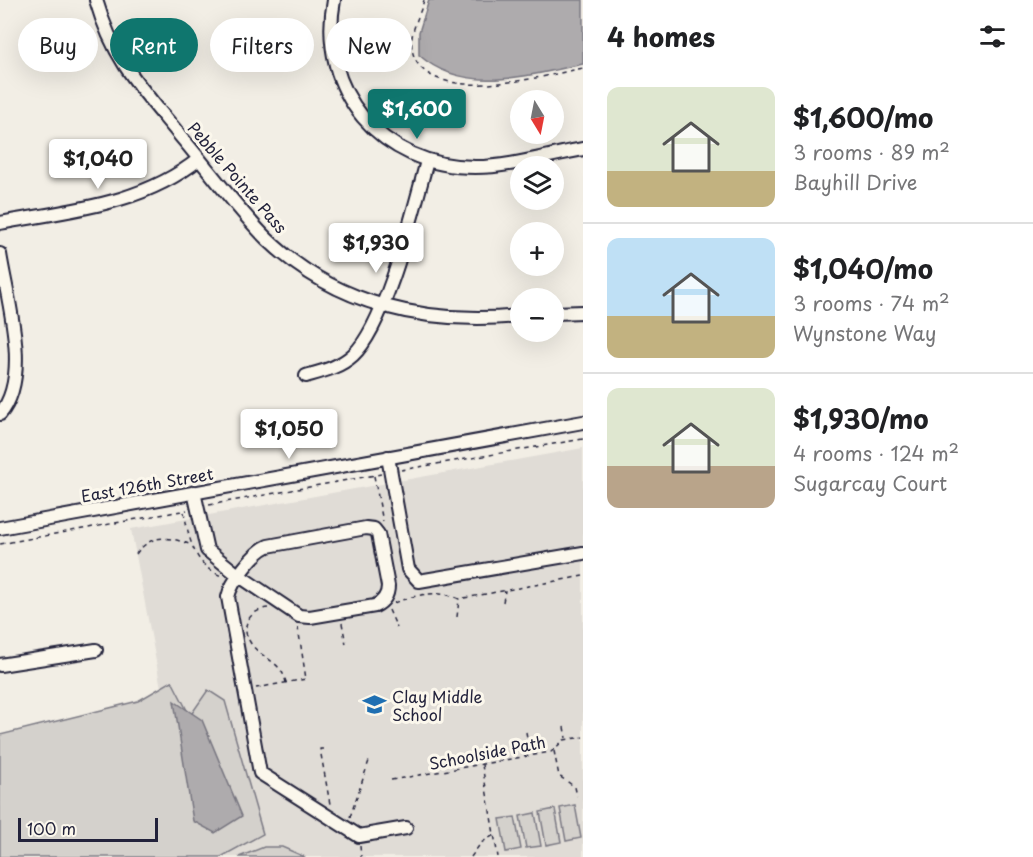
<!DOCTYPE html>
<meta charset="utf-8">
<style>
:root{--surface:#fff;--page:#f2f2f2;--text:#202124;--muted:#757577;--line:#e0e0e0;--accent:#0f766e}
body{margin:0;font-family:"Playpen Sans",sans-serif;background:var(--page);color:var(--text);height:100vh;display:flex;flex-direction:column;font-size:22px;white-space:nowrap}
*{box-sizing:border-box;margin:0}
p{font-size:20px;color:var(--muted)}
.icon{flex:none;width:33px;height:33px;fill:none;stroke:currentColor;stroke-width:2;stroke-linecap:round;stroke-linejoin:round}
.map{position:relative;flex:1;overflow:hidden}
.panel{display:flex;flex-direction:column;background:var(--surface);width:450px}
.panel>*{flex:none}
.hud{position:absolute;left:18px;top:18px;width:474px;height:54px;display:flex;gap:12px}
.needle{width:39px;rotate:170deg}
.controls{position:absolute;left:510px;top:90px;display:grid;gap:12px}
.controls a{display:grid;place-items:center;width:54px;height:54px;border-radius:50%;background:var(--surface);box-shadow:0 6px 24px #0002;font-size:30px}
.scale{position:absolute;left:18px;bottom:15px;width:140px;box-sizing:border-box;padding-left:6px;border:3px solid #22223b;border-top:0;font-size:16px;line-height:21px;white-space:nowrap;color:#22223b;-webkit-text-stroke:4px #fbf7ec;paint-order:stroke}
.price{position:absolute;translate:-50% -51px;padding:0 14px;border-radius:6px;background:#fff;color:#222;font-size:20px;line-height:39px;filter:drop-shadow(0 2px 3px #0008)}
.price::after{content:'';position:absolute;left:50%;top:36px;width:18px;height:14px;margin-left:-9px;background:inherit;clip-path:polygon(0 0,100% 0,50% 100%)}
.price.selected{background:var(--accent);color:#fff}
ul{padding:0;list-style:none}
li{display:flex;align-items:center;gap:18px;height:150px;padding:0 24px}
li+li{border-top:2px solid var(--line)}
li span{display:grid;place-items:center;flex:none;width:168px;height:120px;border-radius:12px;color:#555}
li>.icon{margin-inline-start:auto}
span .icon{width:72px;height:72px;fill:#fffc;stroke-width:1}
li b{font-size:26px}
h2{display:flex;justify-content:space-between;align-items:center;height:72px;padding:0 24px;font-size:26px}
.pill{padding:0 21px;border-radius:27px;background:var(--surface);box-shadow:0 6px 24px #0002;font-size:21px;line-height:54px}
.pill.selected{background:var(--accent);color:#fff}
main{display:flex;flex:1;min-height:0}
.map>svg:first-child{display:block}
</style>
<main>
<div class="map">
<svg width="583" height="857" viewBox="0 0 583 857">
<rect width="100%" height="100%" fill="#f2eee5"/>
<filter id="ink" filterUnits="userSpaceOnUse"><feTurbulence type="fractalNoise" baseFrequency=".0167" numOctaves="2"/><feDisplacementMap in="SourceGraphic" scale="12" xChannelSelector="R" yChannelSelector="G"/><feConvolveMatrix kernelMatrix="1 2 1 2 8 2 1 2 1" color-interpolation-filters="sRGB"/></filter>
<g filter="url(#ink)">
<!-- built -->
<path fill="#e0dcd6" d="M 583,448 L 583,857 L 193,857 L 131,529 Z"/>
<!-- green -->
<path fill="#d4d1cc" stroke="#7b7a84" stroke-width="1.5" d="M 172,681 L 190,716 L 208,690 L 225,701 L 263,834 L 221,857 L 0,857 L 0,735 L 138,701 Z
M 575,805 L 581,838 L 566,841 L 560,808 Z
M 555,809 L 561,842 L 546,845 L 540,812 Z
M 535,813 L 541,846 L 526,848 L 520,816 Z
M 515,817 L 521,849 L 506,852 L 500,819 Z
M 264,847 L 282,847 L 305,857 L 239,857 Z"/>
<!-- water -->
<path fill="#aeabad" stroke="#76747f" stroke-width="1.5" d="M 429,0 L 583,0 L 583,64 C 529,75 465,96 419,55 L 419,32 Z
M 174,701 L 202,720 L 242,816 L 215,833 L 193,821 Z"/>
<g fill="none" stroke-linecap="round" stroke-linejoin="round">
<defs>
<path id="minor" d="M 96,0 C 114,62 142,89 182,138 C 210,171 236,208 267,239 C 336,306 427,325 520,316
M 334,0 C 317,91 382,167 475,167 C 511,167 548,155 583,149
M 0,223 C 70,210 142,205 199,159
M 0,254 C 7,300 32,376 0,414
M 554,313 L 583,312
M 306,376 C 323,371 340,367 353,355 C 386,325 414,208 427,161
M 388,457 L 408,569 L 419,581 L 583,553
M 194,492 L 207,550 L 238,575 L 299,616 L 310,617 L 375,606 C 383,602 388,596 388,586 L 378,534 L 374,529 L 366,528 L 268,546 C 254,552 231,582 228,597 L 260,773 L 359,836 L 406,828
M 0,528 L 583,422
M 0,665 L 96,650"/>
</defs>
<!-- minor casing -->
<use href="#minor" stroke="#22223b" stroke-width="16"/>
<!-- path -->
<path stroke="#22223b" stroke-width="1.5" stroke-dasharray="4.5 4.5" stroke-linecap="butt" d="M 424,0 C 420,15 409,33 412,49 C 422,109 545,76 583,68
M 401,470 L 583,439
M 374,476 L 383,522
M 209,505 L 381,474
M 184,512 C 189,537 193,566 222,576
M 0,544 L 187,510
M 136,554 C 151,534 167,536 189,544
M 503,602 L 505,591
M 394,603 C 414,595 439,589 459,599 L 583,576
M 268,608 C 251,610 239,625 250,642 C 260,659 282,660 286,683
M 389,610 L 397,628
M 457,617 L 459,600
M 342,623 L 346,644
M 256,688 L 306,679 L 298,627
M 564,727 L 566,738
M 526,732 L 530,754
M 323,749 L 320,749 L 330,804
M 554,751 L 559,776 L 575,787 L 577,796
M 482,765 L 498,857
M 391,780 L 551,752 L 564,740 L 583,737
M 350,817 L 369,761
M 360,846 L 361,857
M 471,857 L 481,843 L 494,835"/>
<!-- minor -->
<use href="#minor" stroke="#fbf7ec" stroke-width="12"/>
</g>
</g>
<!-- icons -->
<defs>
<symbol id="school-bare" viewBox="-9 -9 18 18"><path d="M0-5L7-2L0 1L-7-2ZM-4 1L0 2.5L4 1V4Q0 6-4 4Z" fill="#1f6fb2" stroke="#fbf7ec" stroke-width="2.5" paint-order="stroke"/></symbol>
</defs>
<g fill-rule="evenodd">
<use href="#school-bare" x="358" y="688" width="33" height="33"/>
</g>
<g text-anchor="middle" dominant-baseline="central" stroke-width="6" stroke-linejoin="round" paint-order="stroke">
<!-- street labels -->
<g font-size="16" fill="#22223b" stroke="#fbf7ec">
<text transform="translate(238 177) rotate(49)">Pebble Pointe Pass</text>
<text transform="translate(147 484) rotate(-10)">East 126th Street</text>
<text transform="translate(487 752) rotate(-11)">Schoolside Path</text>
</g>
<!-- poi labels -->
<g font-size="16" fill="#22223b" stroke="#fbf7ec" text-anchor="start">
<text x="392" y="696">Clay Middle<tspan x="392" dy="18">School</tspan></text>
</g>
</g>
</svg>
<div class="controls">
<a><svg class="needle" viewBox="-14 -14 28 28"><path d="M0-13l5 13h-10z" fill="#e53935"/><path d="M0 13l5-13h-10z" fill="#757577"/></svg></a>
<a><svg class="icon" aria-label="layers" viewBox="0 0 24 24"><path d="M12 4l9 5-9 5-9-5zM3 14l9 5 9-5"/></svg></a>
<a>+</a>
<a>−</a>
</div>
<div class="scale">100 m</div>
<b class="price selected" style="left:417px;top:140px">$1,600</b>
<b class="price" style="left:98px;top:190px">$1,040</b>
<b class="price" style="left:376px;top:274px">$1,930</b>
<b class="price" style="left:289px;top:460px">$1,050</b>
<div class="hud">
<a class="pill">Buy</a>
<a class="pill selected">Rent</a>
<a class="pill">Filters</a>
<a class="pill">New</a>
</div>
</div>
<section class="panel">
<h2>4 homes<svg class="icon" aria-label="filters" viewBox="0 0 24 24"><path d="M4 7h16M4 17h16"/><circle cx="9" cy="7" r="2"/><circle cx="15" cy="17" r="2"/></svg></h2>
<ul>
<li><span style="background:linear-gradient(#dfe7d0 70%,#c2b280 0)"><svg class="icon" aria-label="home" viewBox="0 0 24 24"><path d="M3 11l9-7 9 7M6 9v11h12V9"/></svg></span><div><b>$1,600/mo</b><p>3 rooms · 89 m²</p><p>Bayhill Drive</p></div></li>
<li><span style="background:linear-gradient(#bfe0f5 65%,#c2b280 0)"><svg class="icon" aria-label="home" viewBox="0 0 24 24"><path d="M3 11l9-7 9 7M6 9v11h12V9"/></svg></span><div><b>$1,040/mo</b><p>3 rooms · 74 m²</p><p>Wynstone Way</p></div></li>
<li><span style="background:linear-gradient(#dfe7d0 65%,#b9a48a 0)"><svg class="icon" aria-label="home" viewBox="0 0 24 24"><path d="M3 11l9-7 9 7M6 9v11h12V9"/></svg></span><div><b>$1,930/mo</b><p>4 rooms · 124 m²</p><p>Sugarcay Court</p></div></li>
</ul>
</section>
</main>
